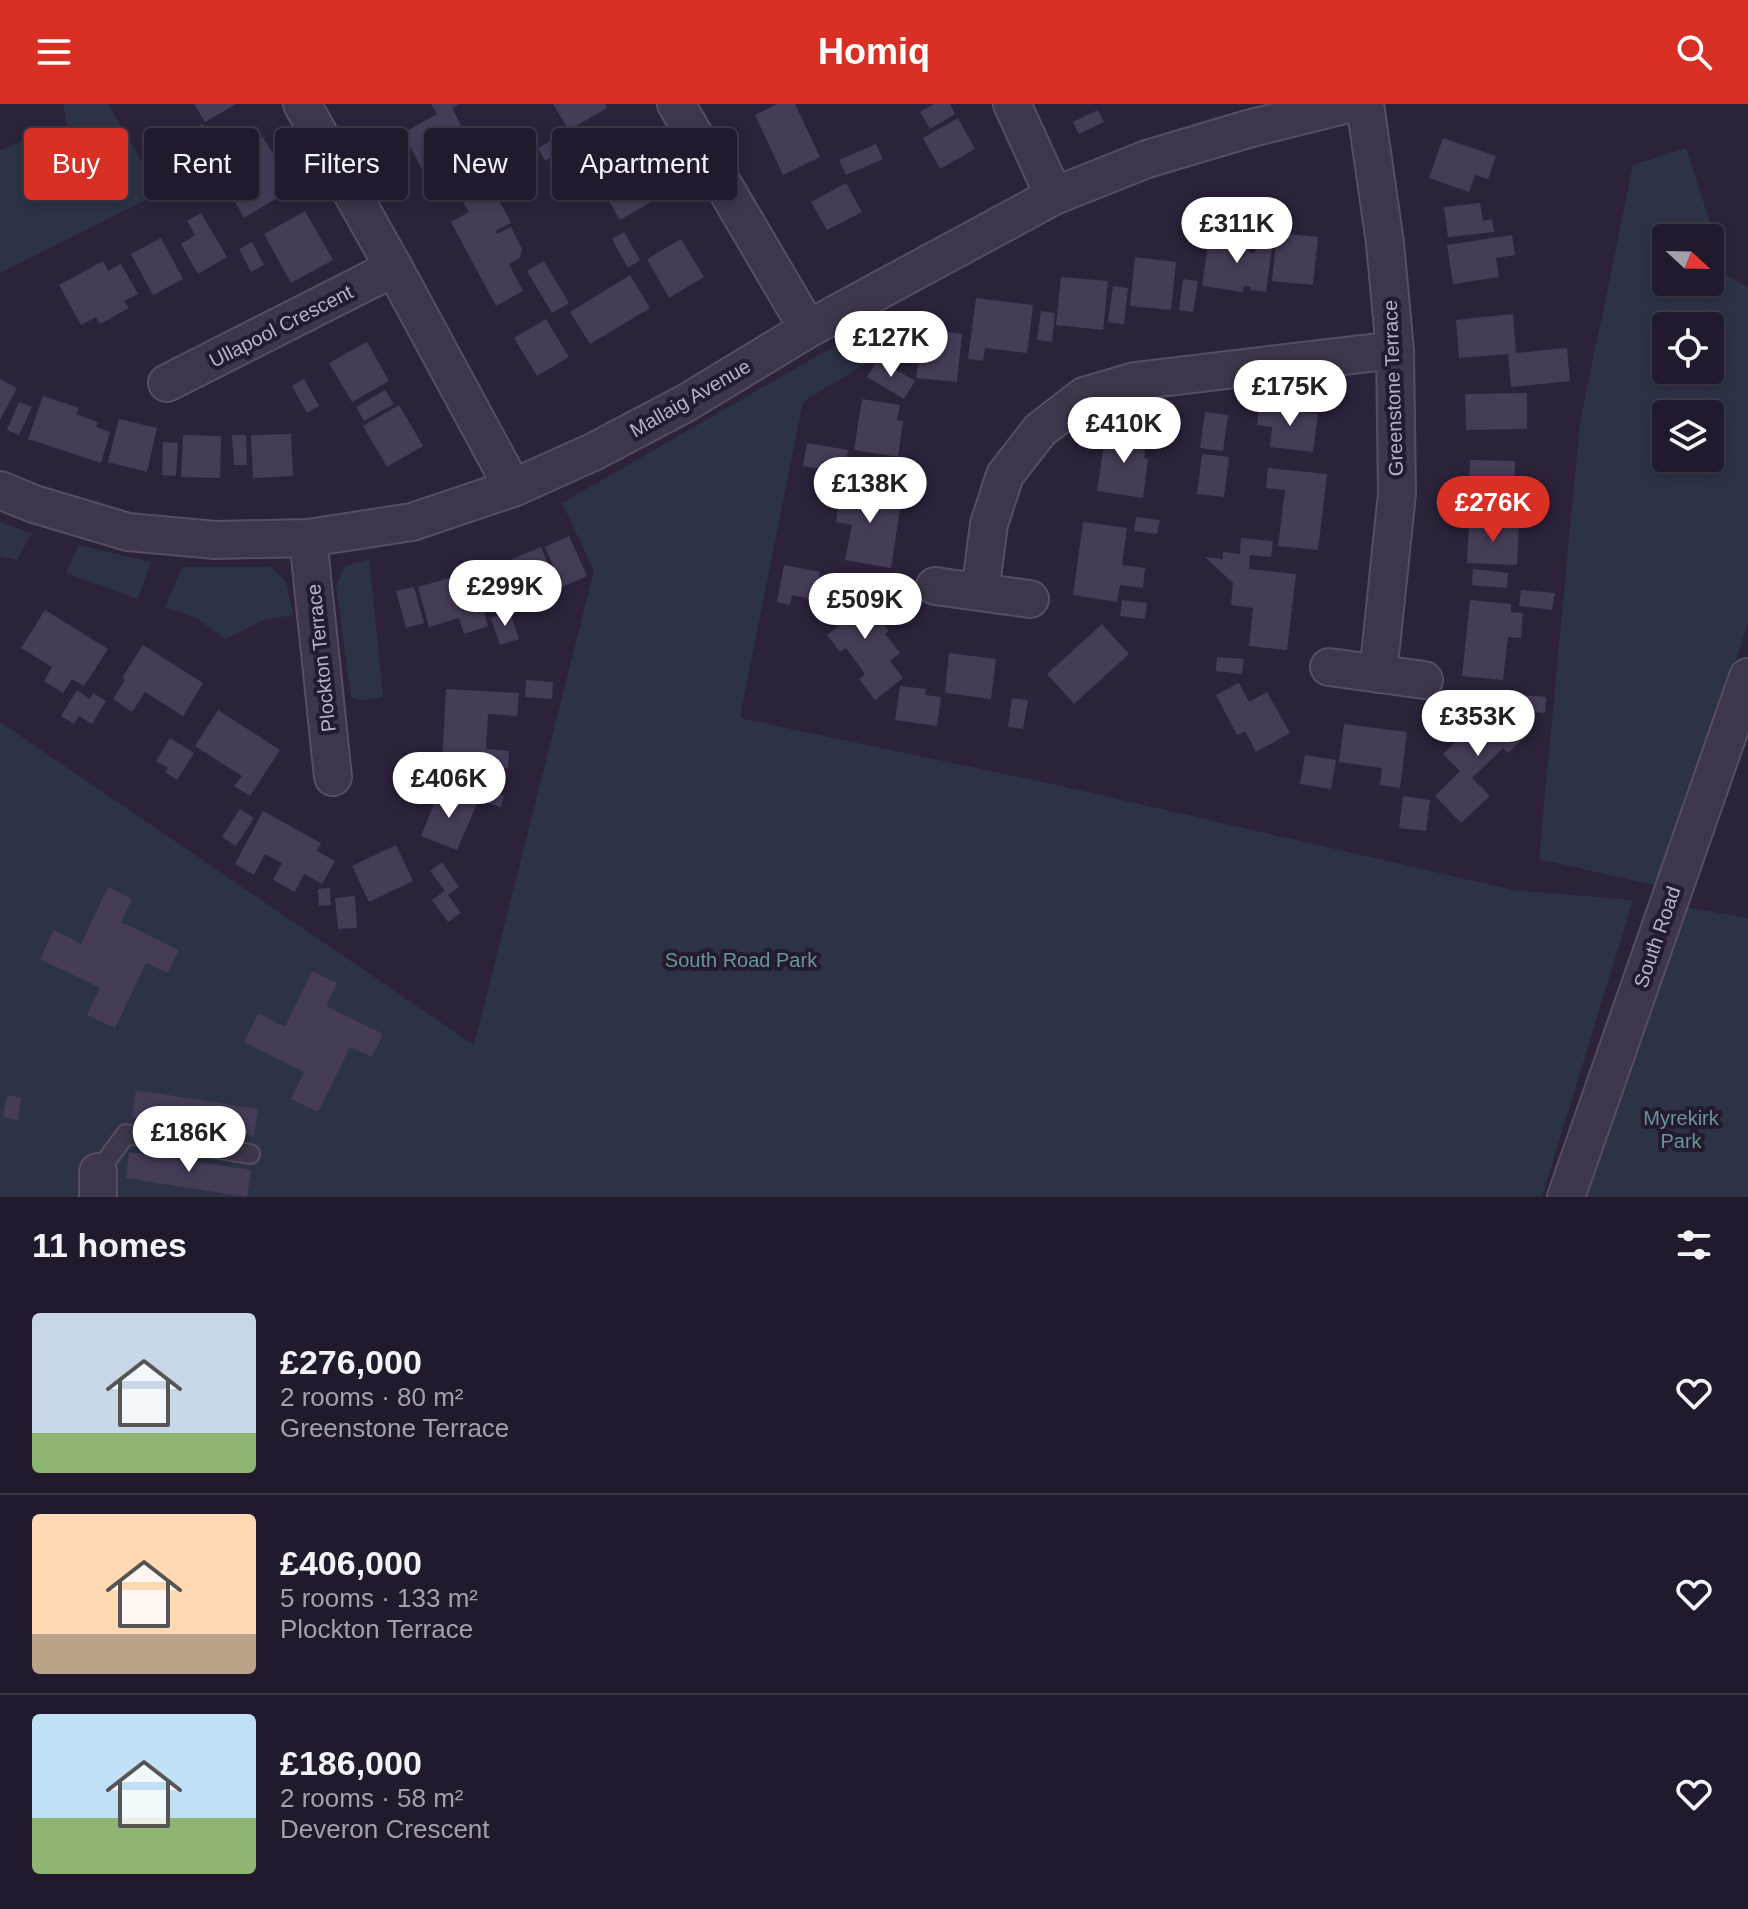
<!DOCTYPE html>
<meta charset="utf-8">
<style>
:root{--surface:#211a2c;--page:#292334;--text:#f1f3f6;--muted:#a2a1a9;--line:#3e3848;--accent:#d93025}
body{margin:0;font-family:Arial,sans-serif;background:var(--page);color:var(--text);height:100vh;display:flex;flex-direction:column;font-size:30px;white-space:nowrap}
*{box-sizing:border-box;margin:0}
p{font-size:26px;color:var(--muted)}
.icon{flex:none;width:44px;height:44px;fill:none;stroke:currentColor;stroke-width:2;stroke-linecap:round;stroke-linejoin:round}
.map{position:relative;height:1093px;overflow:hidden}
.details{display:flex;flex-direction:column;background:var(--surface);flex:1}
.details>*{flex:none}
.guide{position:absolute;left:24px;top:24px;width:800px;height:72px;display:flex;gap:16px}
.needle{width:52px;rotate:112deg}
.fabs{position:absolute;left:1652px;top:120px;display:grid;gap:16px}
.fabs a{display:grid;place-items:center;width:72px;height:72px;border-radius:8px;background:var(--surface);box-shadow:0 4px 12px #0003,0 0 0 2px var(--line);font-size:40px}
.price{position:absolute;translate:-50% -68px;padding:0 18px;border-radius:28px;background:#fff;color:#222;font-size:26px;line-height:52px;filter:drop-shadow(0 2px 4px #0008)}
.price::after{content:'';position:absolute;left:50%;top:48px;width:24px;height:18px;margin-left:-12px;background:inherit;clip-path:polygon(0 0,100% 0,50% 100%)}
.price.active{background:var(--accent);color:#fff}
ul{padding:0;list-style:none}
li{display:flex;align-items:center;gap:24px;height:200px;padding:0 32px}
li+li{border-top:2px solid var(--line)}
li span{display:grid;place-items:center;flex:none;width:224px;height:160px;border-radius:8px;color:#555}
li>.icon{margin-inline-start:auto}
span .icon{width:96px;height:96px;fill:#fffc;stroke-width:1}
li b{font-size:34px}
h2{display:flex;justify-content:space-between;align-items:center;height:96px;padding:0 32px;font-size:34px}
.tag{padding:0 28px;border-radius:8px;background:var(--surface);box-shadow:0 4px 12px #0003,0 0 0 2px var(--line);font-size:28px;line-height:72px}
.tag.active{background:var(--accent);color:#fff}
header{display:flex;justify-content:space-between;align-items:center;height:104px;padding:0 32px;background:var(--accent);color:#fff;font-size:36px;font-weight:700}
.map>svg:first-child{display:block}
</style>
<header><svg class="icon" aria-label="menu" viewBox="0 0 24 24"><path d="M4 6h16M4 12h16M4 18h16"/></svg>Homiq<svg class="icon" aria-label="search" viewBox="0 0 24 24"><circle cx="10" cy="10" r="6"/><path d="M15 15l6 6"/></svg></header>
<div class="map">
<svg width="1748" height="1093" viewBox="0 0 1748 1093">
<rect width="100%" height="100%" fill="#2c223a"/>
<!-- green -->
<path fill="#2c3346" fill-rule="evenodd" d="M 63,0 L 108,0 L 160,89 L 0,169 L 0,46 L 67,21 Z
M 1686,44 L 1727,171 L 1748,184 L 1748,519 L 1662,783 L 1539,755 L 1580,319 L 1633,61 ZM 1666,134 L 1710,134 L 1710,178 L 1666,178 ZM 1666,222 L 1710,222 L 1710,266 L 1666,266 ZM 1666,310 L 1710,310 L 1710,354 L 1666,354 Z
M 888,211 L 901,238 L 803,298 L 740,614 L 1061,682 L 1513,786 L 1633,796 L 1542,1093 L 0,1093 L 0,618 L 474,941 L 594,467 L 562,399 Z
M 0,418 L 32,429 L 17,456 L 0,452 Z
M 78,441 L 151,458 L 138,495 L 66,469 Z
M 369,455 L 383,593 L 361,597 L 351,593 L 336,482 L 345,462 Z
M 182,463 L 270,463 L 286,477 L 293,511 L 263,516 L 225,535 L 198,515 L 165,503 Z
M 1684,803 L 1748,814 L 1748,1093 L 1587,1093 Z"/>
<!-- building -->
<path fill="#473c58" d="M 194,0 L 236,0 L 205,18 Z
M 431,0 L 460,0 L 452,4 L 466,31 L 483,22 L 491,38 L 475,46 L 482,59 L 433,86 L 403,29 L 437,10 Z
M 553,0 L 605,0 L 607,4 L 569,26 Z
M 777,0 L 795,0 L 820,53 L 783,71 L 755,11 Z
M 934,0 L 950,0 L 955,10 L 930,25 L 920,8 Z
M 1098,6 L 1104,18 L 1079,30 L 1073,18 Z
M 958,14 L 975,45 L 940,65 L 923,34 Z
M 202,20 L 209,32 L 220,26 L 226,37 L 194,55 L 181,33 Z
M 256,22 L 294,84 L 244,114 L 226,82 L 242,73 L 223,41 Z
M 563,30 L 570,43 L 545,57 L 538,44 Z
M 623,32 L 658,94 L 620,116 L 584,54 Z
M 1443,34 L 1496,52 L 1488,75 L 1475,71 L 1469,88 L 1429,74 Z
M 876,40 L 883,55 L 846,71 L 839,56 Z
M 486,61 L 492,72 L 468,85 L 462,74 Z
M 489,77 L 511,119 L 496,127 L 497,130 L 511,123 L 522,145 L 520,154 L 509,160 L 523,187 L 496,202 L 451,118 L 469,108 L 460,93 Z
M 846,79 L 862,108 L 827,126 L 811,98 Z
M 1480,99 L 1483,117 L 1492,115 L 1494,128 L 1448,133 L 1444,103 Z
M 305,107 L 333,156 L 291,179 L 264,130 Z
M 201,109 L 227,153 L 198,170 L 181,140 L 195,131 L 187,117 Z
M 624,128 L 640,156 L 628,164 L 612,135 Z
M 1277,129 L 1318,133 L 1313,181 L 1272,177 Z
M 1512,131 L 1515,151 L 1496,154 L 1499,173 L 1453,180 L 1447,141 Z
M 161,134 L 183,175 L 153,191 L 131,150 Z
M 1209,134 L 1250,139 L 1249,148 L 1255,149 L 1257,134 L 1273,136 L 1266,188 L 1250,186 L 1251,183 L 1244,182 L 1243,188 L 1202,182 Z
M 681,135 L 704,173 L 669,194 L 647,155 Z
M 252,138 L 264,161 L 251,168 L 239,145 Z
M 1135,153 L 1176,158 L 1171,206 L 1130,202 Z
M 103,157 L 108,167 L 121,160 L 138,190 L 124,197 L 129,204 L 100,220 L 96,213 L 81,221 L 59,181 Z
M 544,157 L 569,199 L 552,209 L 527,167 Z
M 630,171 L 650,204 L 590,240 L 570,208 Z
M 1061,173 L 1108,177 L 1103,226 L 1056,221 Z
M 1183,175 L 1198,177 L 1193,208 L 1179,206 Z
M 1113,182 L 1128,184 L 1124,220 L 1108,218 Z
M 976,194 L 1033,201 L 1027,249 L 985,244 L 983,257 L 968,255 Z
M 1041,207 L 1055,209 L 1052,238 L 1037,236 Z
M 1513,210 L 1516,249 L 1567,244 L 1570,277 L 1511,283 L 1508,250 L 1459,254 L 1456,216 Z
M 546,215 L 569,253 L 537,272 L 514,234 Z
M 922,225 L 962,230 L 957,278 L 916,274 Z
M 367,238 L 389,277 L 352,298 L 329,259 Z
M 878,255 L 915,277 L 904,295 L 867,273 Z
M 0,275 L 17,284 L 0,316 Z
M 304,275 L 319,302 L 307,309 L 292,282 Z
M 385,286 L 394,300 L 364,317 L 356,303 Z
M 1527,289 L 1527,325 L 1466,326 L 1465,290 Z
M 43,292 L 79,304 L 76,310 L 98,318 L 96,323 L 110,328 L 101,359 L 28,335 Z
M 862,295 L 900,301 L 897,316 L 903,317 L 898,353 L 854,346 Z
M 19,298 L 32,303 L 19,331 L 7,326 Z
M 399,301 L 423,342 L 387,363 L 363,322 Z
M 1259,303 L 1318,310 L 1313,348 L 1270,343 L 1272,323 L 1257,321 Z
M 1205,308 L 1228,311 L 1223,347 L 1200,344 Z
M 119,315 L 157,324 L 147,368 L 108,358 Z
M 1106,327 L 1147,332 L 1144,354 L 1148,355 L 1143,394 L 1097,387 Z
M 291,330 L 293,372 L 253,374 L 251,331 Z
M 183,331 L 221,332 L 220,374 L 181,373 Z
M 232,331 L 246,331 L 247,361 L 234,361 Z
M 163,338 L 178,339 L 176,372 L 162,371 Z
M 807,339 L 848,346 L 844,369 L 803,362 Z
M 1202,350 L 1229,353 L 1224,393 L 1197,390 Z
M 1470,356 L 1515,357 L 1514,396 L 1469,395 Z
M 1268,364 L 1327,370 L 1318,446 L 1278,442 L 1285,386 L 1266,384 Z
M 841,382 L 902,392 L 891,464 L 845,456 L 852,421 L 836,418 Z
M 1136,413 L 1160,416 L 1157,430 L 1134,427 Z
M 1083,418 L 1127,424 L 1122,461 L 1145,464 L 1143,484 L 1120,481 L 1117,498 L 1073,491 Z
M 1469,420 L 1519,421 L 1517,461 L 1467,459 Z
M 569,432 L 587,472 L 562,483 L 545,443 Z
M 1241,434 L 1273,437 L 1271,453 L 1250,451 L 1249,465 L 1296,470 L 1287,546 L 1249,542 L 1253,504 L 1231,501 L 1233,479 L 1205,453 L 1223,455 L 1223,448 L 1240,450 Z
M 541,443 L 555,476 L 511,494 L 498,461 Z
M 784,461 L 820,468 L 815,496 L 792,491 L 790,501 L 777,498 Z
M 1473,465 L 1508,469 L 1507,484 L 1472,481 Z
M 478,466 L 489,506 L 484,507 L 488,522 L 464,530 L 459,514 L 429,523 L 418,483 Z
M 855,482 L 889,527 L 885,530 L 900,549 L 890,557 L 903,574 L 875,596 L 859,575 L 865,570 L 846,544 L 840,548 L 827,531 L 838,523 L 824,505 Z
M 414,483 L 424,519 L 406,524 L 396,487 Z
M 1521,486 L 1555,489 L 1552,506 L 1519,502 Z
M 1122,496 L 1147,499 L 1145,515 L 1120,512 Z
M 1470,496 L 1511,500 L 1511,508 L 1523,509 L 1521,534 L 1508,533 L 1503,576 L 1462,572 Z
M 45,506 L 108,545 L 84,582 L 72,575 L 63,589 L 44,577 L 52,563 L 21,544 Z
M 510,508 L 519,535 L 500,541 L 491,514 Z
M 1102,520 L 1129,550 L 1074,600 L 1047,570 Z
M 143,541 L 203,579 L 183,612 L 145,588 L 132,608 L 113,595 L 125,576 L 122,574 Z
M 949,549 L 996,555 L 991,595 L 945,589 Z
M 1217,553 L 1244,555 L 1242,570 L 1216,567 Z
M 526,576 L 553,578 L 552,595 L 525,593 Z
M 1239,579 L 1249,598 L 1267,588 L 1290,629 L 1256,648 L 1245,627 L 1237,631 L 1216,591 Z
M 900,582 L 926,585 L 925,591 L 941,593 L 937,622 L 895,616 Z
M 446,585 L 519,589 L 517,612 L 488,610 L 486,645 L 509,647 L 508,664 L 442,660 Z
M 77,586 L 90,595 L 93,589 L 106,597 L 92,620 L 79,612 L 74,620 L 61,612 Z
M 1520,591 L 1546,593 L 1545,609 L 1519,607 Z
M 1012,594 L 1028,596 L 1023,625 L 1008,623 Z
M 1496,598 L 1507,609 L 1510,606 L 1530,628 L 1508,649 L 1503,644 L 1472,674 L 1490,692 L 1461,719 L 1435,692 L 1460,667 L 1443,650 Z
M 218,606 L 280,646 L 250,692 L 234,682 L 242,672 L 195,642 Z
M 1344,620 L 1407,628 L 1400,684 L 1380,681 L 1382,664 L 1339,658 Z
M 170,634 L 194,649 L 177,676 L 165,668 L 168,664 L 156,657 Z
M 1305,651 L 1336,656 L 1331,685 L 1300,680 Z
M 477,684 L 504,691 L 501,703 L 474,695 Z
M 440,685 L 477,700 L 457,746 L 421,732 Z
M 1403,692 L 1430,696 L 1426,727 L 1399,724 Z
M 240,705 L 254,714 L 236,742 L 222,733 Z
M 263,707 L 321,739 L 317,747 L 335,757 L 322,780 L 304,770 L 295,788 L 273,776 L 282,759 L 265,750 L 254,771 L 235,760 Z
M 396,741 L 413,777 L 369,798 L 352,762 Z
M 442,758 L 459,783 L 448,791 L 461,809 L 448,818 L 432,796 L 445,787 L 430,767 Z
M 108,783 L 132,795 L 121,818 L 179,846 L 168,869 L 146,859 L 115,924 L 87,911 L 100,884 L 40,855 L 54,826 L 81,840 Z
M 330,784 L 331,801 L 319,802 L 318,785 Z
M 355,792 L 357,824 L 338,825 L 335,794 Z
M 312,867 L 337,879 L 326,902 L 383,930 L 372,953 L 350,943 L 318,1008 L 291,995 L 304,968 L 244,938 L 258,909 L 285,923 Z
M 136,986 L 258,1005 L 254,1032 L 132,1013 Z
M 7,991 L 21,994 L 18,1016 L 3,1013 Z
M 129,1048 L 251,1066 L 247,1093 L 126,1074 Z"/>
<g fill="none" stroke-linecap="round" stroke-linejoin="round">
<defs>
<path id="lane" d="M 98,1068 L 126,1030 L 250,1050"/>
<path id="street" d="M 302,0 L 394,164 L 513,384
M 676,0 L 808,225
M 1012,0 L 1054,92
M 1365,0 L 1385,139 L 1395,246 L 1397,390 L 1378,570
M 167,279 L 394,164
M 0,386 L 34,400 L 128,428 L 215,436 L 308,434 L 412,418 L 513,384 L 593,348 L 686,299 L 808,225 L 1054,92 L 1147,55 L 1248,25 L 1348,0
M 308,434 L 333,673
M 935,482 L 1030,495
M 980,488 L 989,420 L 1005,371 L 1040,326 L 1084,292 L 1135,277 L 1395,246
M 1329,563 L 1424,576
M 98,1093 L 98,1068
M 1566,1093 L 1748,573"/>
</defs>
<!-- lane casing -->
<use href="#lane" stroke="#574e62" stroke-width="22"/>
<!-- street casing -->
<use href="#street" stroke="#574e62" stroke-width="40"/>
<!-- lane -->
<use href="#lane" stroke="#3e364b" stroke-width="18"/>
<!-- street -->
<use href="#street" stroke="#3e364b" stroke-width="36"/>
</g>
<g text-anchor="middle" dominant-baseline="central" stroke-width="8" stroke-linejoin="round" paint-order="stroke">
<!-- street labels -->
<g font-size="20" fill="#bab1c7" stroke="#241b2f">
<text transform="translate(281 222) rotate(-27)">Ullapool Crescent</text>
<text transform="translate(1393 284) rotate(-92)">Greenstone Terrace</text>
<text transform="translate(690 294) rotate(-30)">Mallaig Avenue</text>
<text transform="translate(321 554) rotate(-96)">Plockton Terrace</text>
<text transform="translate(1657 833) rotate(-71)">South Road</text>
</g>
<!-- park labels -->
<g font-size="20" fill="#689597" stroke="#241b2f">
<text x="741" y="856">South Road Park</text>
<text x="1681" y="1014">Myrekirk<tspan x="1681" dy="23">Park</tspan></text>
</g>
</g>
</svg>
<div class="fabs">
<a><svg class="needle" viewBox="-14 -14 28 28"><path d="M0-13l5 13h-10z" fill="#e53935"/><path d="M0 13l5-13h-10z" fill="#a2a1a9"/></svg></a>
<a><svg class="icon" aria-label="locate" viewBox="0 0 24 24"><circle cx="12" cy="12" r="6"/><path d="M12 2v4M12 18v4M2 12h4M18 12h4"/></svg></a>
<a><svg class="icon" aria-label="layers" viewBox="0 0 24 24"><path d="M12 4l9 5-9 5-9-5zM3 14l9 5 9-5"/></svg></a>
</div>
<b class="price" style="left:1237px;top:161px">£311K</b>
<b class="price" style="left:891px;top:275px">£127K</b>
<b class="price" style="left:1290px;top:324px">£175K</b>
<b class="price" style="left:1124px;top:361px">£410K</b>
<b class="price" style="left:870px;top:421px">£138K</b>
<b class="price active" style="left:1493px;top:440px">£276K</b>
<b class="price" style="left:505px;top:524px">£299K</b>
<b class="price" style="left:865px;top:537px">£509K</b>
<b class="price" style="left:1478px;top:654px">£353K</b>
<b class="price" style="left:449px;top:716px">£406K</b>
<b class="price" style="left:189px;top:1070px">£186K</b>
<div class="guide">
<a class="tag active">Buy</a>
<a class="tag">Rent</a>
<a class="tag">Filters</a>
<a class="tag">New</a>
<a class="tag">Apartment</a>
</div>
</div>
<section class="details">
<h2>11 homes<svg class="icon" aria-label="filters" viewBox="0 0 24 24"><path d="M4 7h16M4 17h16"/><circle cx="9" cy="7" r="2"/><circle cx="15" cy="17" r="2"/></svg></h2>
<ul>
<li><span style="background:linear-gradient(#c9d6e8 75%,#8fb573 0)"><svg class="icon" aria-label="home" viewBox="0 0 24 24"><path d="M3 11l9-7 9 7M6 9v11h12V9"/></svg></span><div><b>£276,000</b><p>2 rooms · 80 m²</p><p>Greenstone Terrace</p></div><svg class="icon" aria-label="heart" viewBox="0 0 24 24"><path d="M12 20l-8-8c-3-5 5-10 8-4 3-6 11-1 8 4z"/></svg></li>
<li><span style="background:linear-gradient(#ffd9b3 75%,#b9a48a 0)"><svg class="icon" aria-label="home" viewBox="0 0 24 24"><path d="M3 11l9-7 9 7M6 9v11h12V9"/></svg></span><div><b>£406,000</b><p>5 rooms · 133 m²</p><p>Plockton Terrace</p></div><svg class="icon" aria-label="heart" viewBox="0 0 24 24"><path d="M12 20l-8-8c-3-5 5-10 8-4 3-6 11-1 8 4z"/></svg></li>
<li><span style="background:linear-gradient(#bfe0f5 65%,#8fb573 0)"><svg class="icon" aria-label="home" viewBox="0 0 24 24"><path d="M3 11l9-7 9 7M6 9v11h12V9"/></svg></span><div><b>£186,000</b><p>2 rooms · 58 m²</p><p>Deveron Crescent</p></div><svg class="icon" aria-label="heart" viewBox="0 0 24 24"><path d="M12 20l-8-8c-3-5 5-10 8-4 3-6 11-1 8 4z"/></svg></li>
</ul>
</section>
